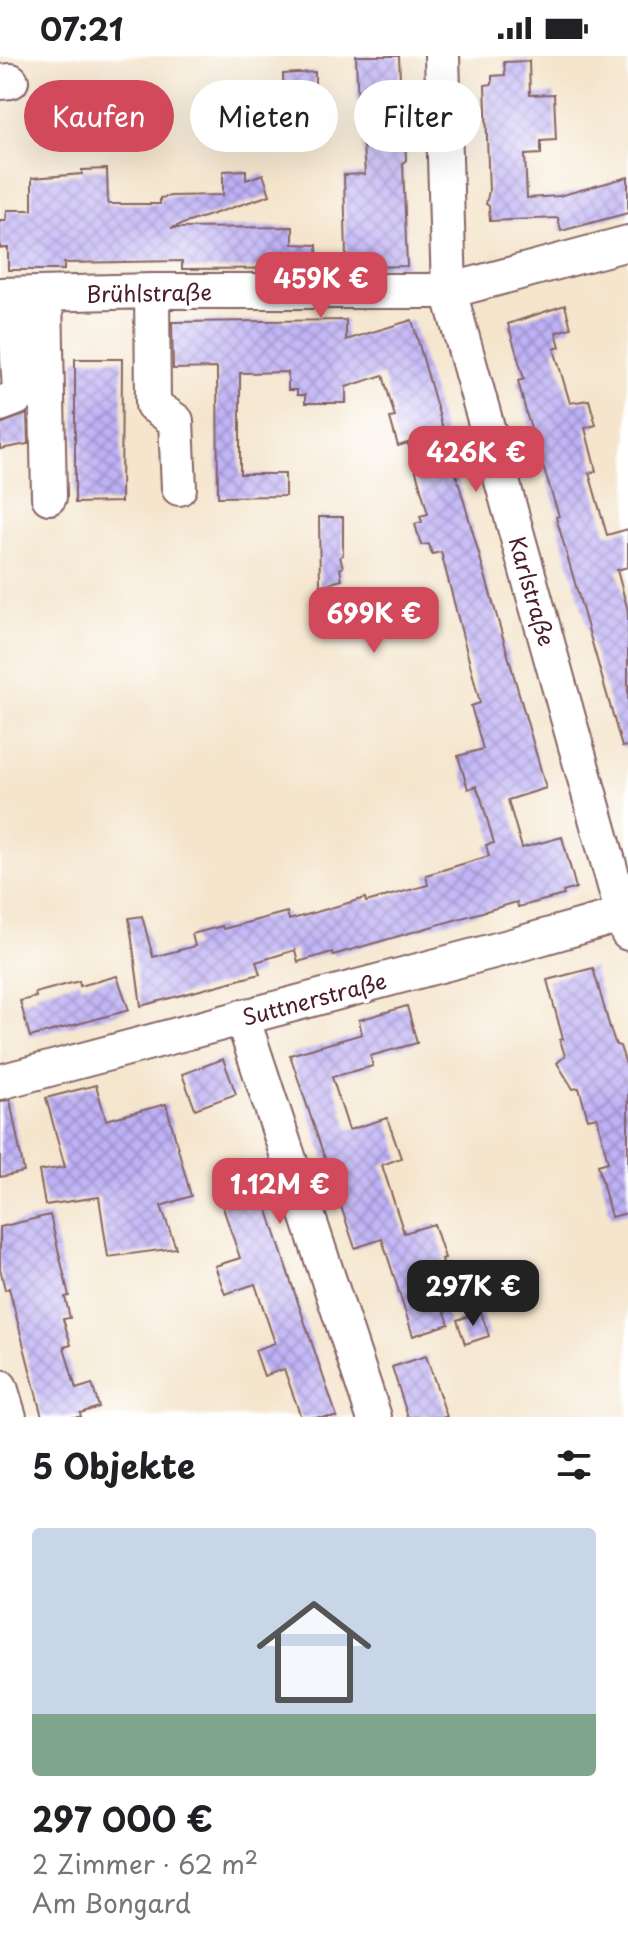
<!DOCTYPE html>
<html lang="de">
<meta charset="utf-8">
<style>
:root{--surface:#fff;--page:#f6f6f6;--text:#202124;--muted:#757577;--line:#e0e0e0;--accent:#d1495b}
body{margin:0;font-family:"Playpen Sans",sans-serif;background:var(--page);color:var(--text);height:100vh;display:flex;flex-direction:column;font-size:30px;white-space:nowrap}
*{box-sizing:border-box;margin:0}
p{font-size:26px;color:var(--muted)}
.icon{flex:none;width:44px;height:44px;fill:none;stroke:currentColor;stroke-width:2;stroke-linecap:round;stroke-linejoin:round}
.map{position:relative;height:1361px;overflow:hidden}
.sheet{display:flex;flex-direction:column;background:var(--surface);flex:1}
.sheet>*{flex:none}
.guide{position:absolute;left:24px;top:24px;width:580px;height:72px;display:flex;gap:16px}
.price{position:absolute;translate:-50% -68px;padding:0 18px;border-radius:16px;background:var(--accent);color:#fff;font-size:26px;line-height:52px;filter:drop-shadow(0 2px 4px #0008)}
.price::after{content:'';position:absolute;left:50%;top:48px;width:24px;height:18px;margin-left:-12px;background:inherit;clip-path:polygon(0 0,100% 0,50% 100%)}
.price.selected{background:#222;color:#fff}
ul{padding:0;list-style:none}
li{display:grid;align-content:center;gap:16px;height:424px;padding:0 32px}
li+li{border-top:2px solid var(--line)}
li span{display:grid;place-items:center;height:248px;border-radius:8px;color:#555}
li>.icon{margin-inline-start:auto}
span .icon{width:144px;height:144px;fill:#fffc;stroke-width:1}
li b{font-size:34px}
h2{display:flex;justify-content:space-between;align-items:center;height:96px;padding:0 32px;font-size:34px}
.chip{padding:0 28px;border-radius:36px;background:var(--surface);box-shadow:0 8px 32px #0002;font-size:28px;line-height:72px}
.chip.selected{background:var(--accent);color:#fff}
.status{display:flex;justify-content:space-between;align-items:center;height:56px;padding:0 40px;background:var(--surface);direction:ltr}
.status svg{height:22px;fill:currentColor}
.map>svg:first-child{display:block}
</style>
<div class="status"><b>07:21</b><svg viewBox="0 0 49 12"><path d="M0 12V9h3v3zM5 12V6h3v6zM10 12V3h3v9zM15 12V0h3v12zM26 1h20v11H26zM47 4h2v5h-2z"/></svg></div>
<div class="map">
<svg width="628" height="1361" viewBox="0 0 628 1361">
<defs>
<pattern id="building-cross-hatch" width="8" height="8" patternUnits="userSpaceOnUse" patternTransform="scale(2)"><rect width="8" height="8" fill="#beb1f6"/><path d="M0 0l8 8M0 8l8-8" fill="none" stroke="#9c8fc7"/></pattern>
</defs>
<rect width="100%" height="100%" fill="#fff"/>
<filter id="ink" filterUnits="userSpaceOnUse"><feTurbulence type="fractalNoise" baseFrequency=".0125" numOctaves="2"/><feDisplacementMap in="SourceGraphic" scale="16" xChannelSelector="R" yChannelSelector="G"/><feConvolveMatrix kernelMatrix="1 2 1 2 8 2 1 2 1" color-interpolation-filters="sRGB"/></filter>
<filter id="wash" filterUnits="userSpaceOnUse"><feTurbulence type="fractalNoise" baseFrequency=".006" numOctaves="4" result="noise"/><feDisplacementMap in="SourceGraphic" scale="32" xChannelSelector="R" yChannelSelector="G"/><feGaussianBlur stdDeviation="1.8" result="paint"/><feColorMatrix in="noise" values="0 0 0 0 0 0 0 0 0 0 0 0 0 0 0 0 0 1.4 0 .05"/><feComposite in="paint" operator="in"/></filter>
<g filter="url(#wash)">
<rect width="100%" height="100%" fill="#f4e5cc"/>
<g id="blocks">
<!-- building -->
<path fill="url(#building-cross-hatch)" d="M 356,0 L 399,0 L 402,70 L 405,73 L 406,104 L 403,107 L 407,210 L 367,211 L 367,201 L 346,202 L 344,119 L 365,118 L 362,75 L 359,75 Z
M 529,5 L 530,39 L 554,38 L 556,84 L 541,85 L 541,98 L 525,99 L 527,142 L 559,140 L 628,121 L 628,157 L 561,175 L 558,162 L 490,165 L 489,150 L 486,148 L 489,135 L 485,29 L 492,28 L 492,20 L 505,19 L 504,6 Z
M 315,16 L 315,84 L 293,85 L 292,50 L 284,50 L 283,18 Z
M 107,113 L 108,148 L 160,148 L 160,142 L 171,140 L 223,139 L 223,115 L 246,114 L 246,124 L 263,118 L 270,139 L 171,172 L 293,171 L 293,188 L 317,189 L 318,212 L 182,213 L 182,205 L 64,207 L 64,214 L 8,214 L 8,192 L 0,192 L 0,165 L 6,165 L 7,154 L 32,154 L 32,122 L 82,118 L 82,114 Z
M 565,249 L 571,272 L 556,276 L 560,291 L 554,293 L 570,347 L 589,344 L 596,369 L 585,372 L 596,415 L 589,417 L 607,479 L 628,473 L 628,511 L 617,514 L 628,555 L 628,690 L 622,691 L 556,461 L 559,460 L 527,360 L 518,325 L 524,323 L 508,268 Z
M 346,264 L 346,284 L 412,264 L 546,732 L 508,744 L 522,792 L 562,781 L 576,832 L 563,836 L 564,839 L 518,851 L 517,846 L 333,899 L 332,896 L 298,906 L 295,894 L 256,906 L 260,918 L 141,950 L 129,862 L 142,860 L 153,901 L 195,890 L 192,878 L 222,870 L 223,873 L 287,856 L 289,864 L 365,842 L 366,846 L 428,829 L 426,819 L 489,800 L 486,789 L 494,787 L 481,742 L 476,730 L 468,733 L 458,700 L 483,693 L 471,650 L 480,647 L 441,496 L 432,498 L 429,488 L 421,489 L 415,468 L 422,466 L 420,460 L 428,458 L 408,387 L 398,390 L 390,362 L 395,361 L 383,319 L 346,331 L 346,347 L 305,347 L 305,339 L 297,339 L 297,334 L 288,334 L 288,316 L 240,317 L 240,418 L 285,418 L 285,440 L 218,441 L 217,312 L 173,313 L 172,266 Z
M 75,303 L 122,303 L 121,446 L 75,447 Z
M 27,358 L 28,388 L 0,393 L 0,368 Z
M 319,461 L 343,461 L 343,499 L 340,501 L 343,511 L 340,513 L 342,524 L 320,530 Z
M 593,912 L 610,972 L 616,989 L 620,990 L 628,1015 L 628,1157 L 611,1161 L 598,1109 L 608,1106 L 597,1061 L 588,1063 L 579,1032 L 573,1033 L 557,1007 L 565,1000 L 560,984 L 563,983 L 547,924 Z
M 117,920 L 129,954 L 30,981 L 20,945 L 36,941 L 35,937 L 79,925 L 80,930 Z
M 407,950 L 417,987 L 370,1000 L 373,1010 L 332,1021 L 349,1074 L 387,1062 L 401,1102 L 382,1109 L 404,1177 L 434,1168 L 445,1202 L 442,1203 L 443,1208 L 430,1212 L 449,1268 L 413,1280 L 382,1183 L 355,1192 L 290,999 L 362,978 L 359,964 Z
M 223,1003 L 236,1038 L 195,1053 L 182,1018 Z
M 96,1029 L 106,1064 L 166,1048 L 191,1140 L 161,1150 L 176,1192 L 108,1201 L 99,1141 L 45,1149 L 39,1115 L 65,1111 L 46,1042 Z
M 10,1044 L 24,1116 L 0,1121 L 0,1045 Z
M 256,1117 L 290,1223 L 337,1361 L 301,1361 L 284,1313 L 264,1320 L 255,1294 L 275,1287 L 255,1228 L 225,1238 L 215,1210 L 240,1202 L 216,1131 Z
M 50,1159 L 69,1240 L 65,1241 L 70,1262 L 63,1263 L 71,1289 L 64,1291 L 76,1333 L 92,1328 L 99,1351 L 80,1357 L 81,1361 L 42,1361 L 9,1232 L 5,1234 L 0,1212 L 0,1171 Z
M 481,1256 L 489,1280 L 465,1288 L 457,1264 Z
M 426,1300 L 441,1343 L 447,1361 L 408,1361 L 392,1311 Z"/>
</g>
</g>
<g filter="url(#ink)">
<use href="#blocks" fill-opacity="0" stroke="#866463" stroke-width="2"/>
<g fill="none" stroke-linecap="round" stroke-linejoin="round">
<defs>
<path id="minor" d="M 442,0 L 449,235 L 628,877
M 0,26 L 11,25
M 152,235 L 153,349 L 176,365 L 179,432
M 45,238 L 49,441
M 0,239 L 152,235 L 449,235 L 628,187
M 0,348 L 16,342 L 20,335 L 14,239
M 242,961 L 374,1361
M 0,1026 L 512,890 L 628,857
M 0,1331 L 9,1361"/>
</defs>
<!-- minor casing -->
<use href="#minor" stroke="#866463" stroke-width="38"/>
<!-- minor -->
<use href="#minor" stroke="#fff" stroke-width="34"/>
</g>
</g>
<g text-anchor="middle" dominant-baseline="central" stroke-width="8" stroke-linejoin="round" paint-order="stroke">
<!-- street labels -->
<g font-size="22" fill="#4a1f2b" stroke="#fff">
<text transform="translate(149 236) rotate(-1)">Brühlstraße</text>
<text transform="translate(533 535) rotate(74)">Karlstraße</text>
<text transform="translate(314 942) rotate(-15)">Suttnerstraße</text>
</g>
</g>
</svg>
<b class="price" style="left:321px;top:264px">459K €</b>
<b class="price" style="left:476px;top:438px">426K €</b>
<b class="price" style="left:374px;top:599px">699K €</b>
<b class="price" style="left:280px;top:1170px">1.12M €</b>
<b class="price selected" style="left:473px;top:1272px">297K €</b>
<div class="guide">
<a class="chip selected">Kaufen</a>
<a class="chip">Mieten</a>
<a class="chip">Filter</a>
</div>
</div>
<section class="sheet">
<h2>5 Objekte<svg class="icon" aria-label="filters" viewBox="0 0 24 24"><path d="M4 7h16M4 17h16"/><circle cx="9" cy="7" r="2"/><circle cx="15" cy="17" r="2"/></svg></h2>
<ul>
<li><span style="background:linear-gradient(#c9d6e8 75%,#7fa58c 0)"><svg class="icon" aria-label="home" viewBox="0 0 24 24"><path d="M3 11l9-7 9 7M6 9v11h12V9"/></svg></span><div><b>297 000 €</b><p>2 Zimmer · 62 m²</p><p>Am Bongard</p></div></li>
</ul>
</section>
